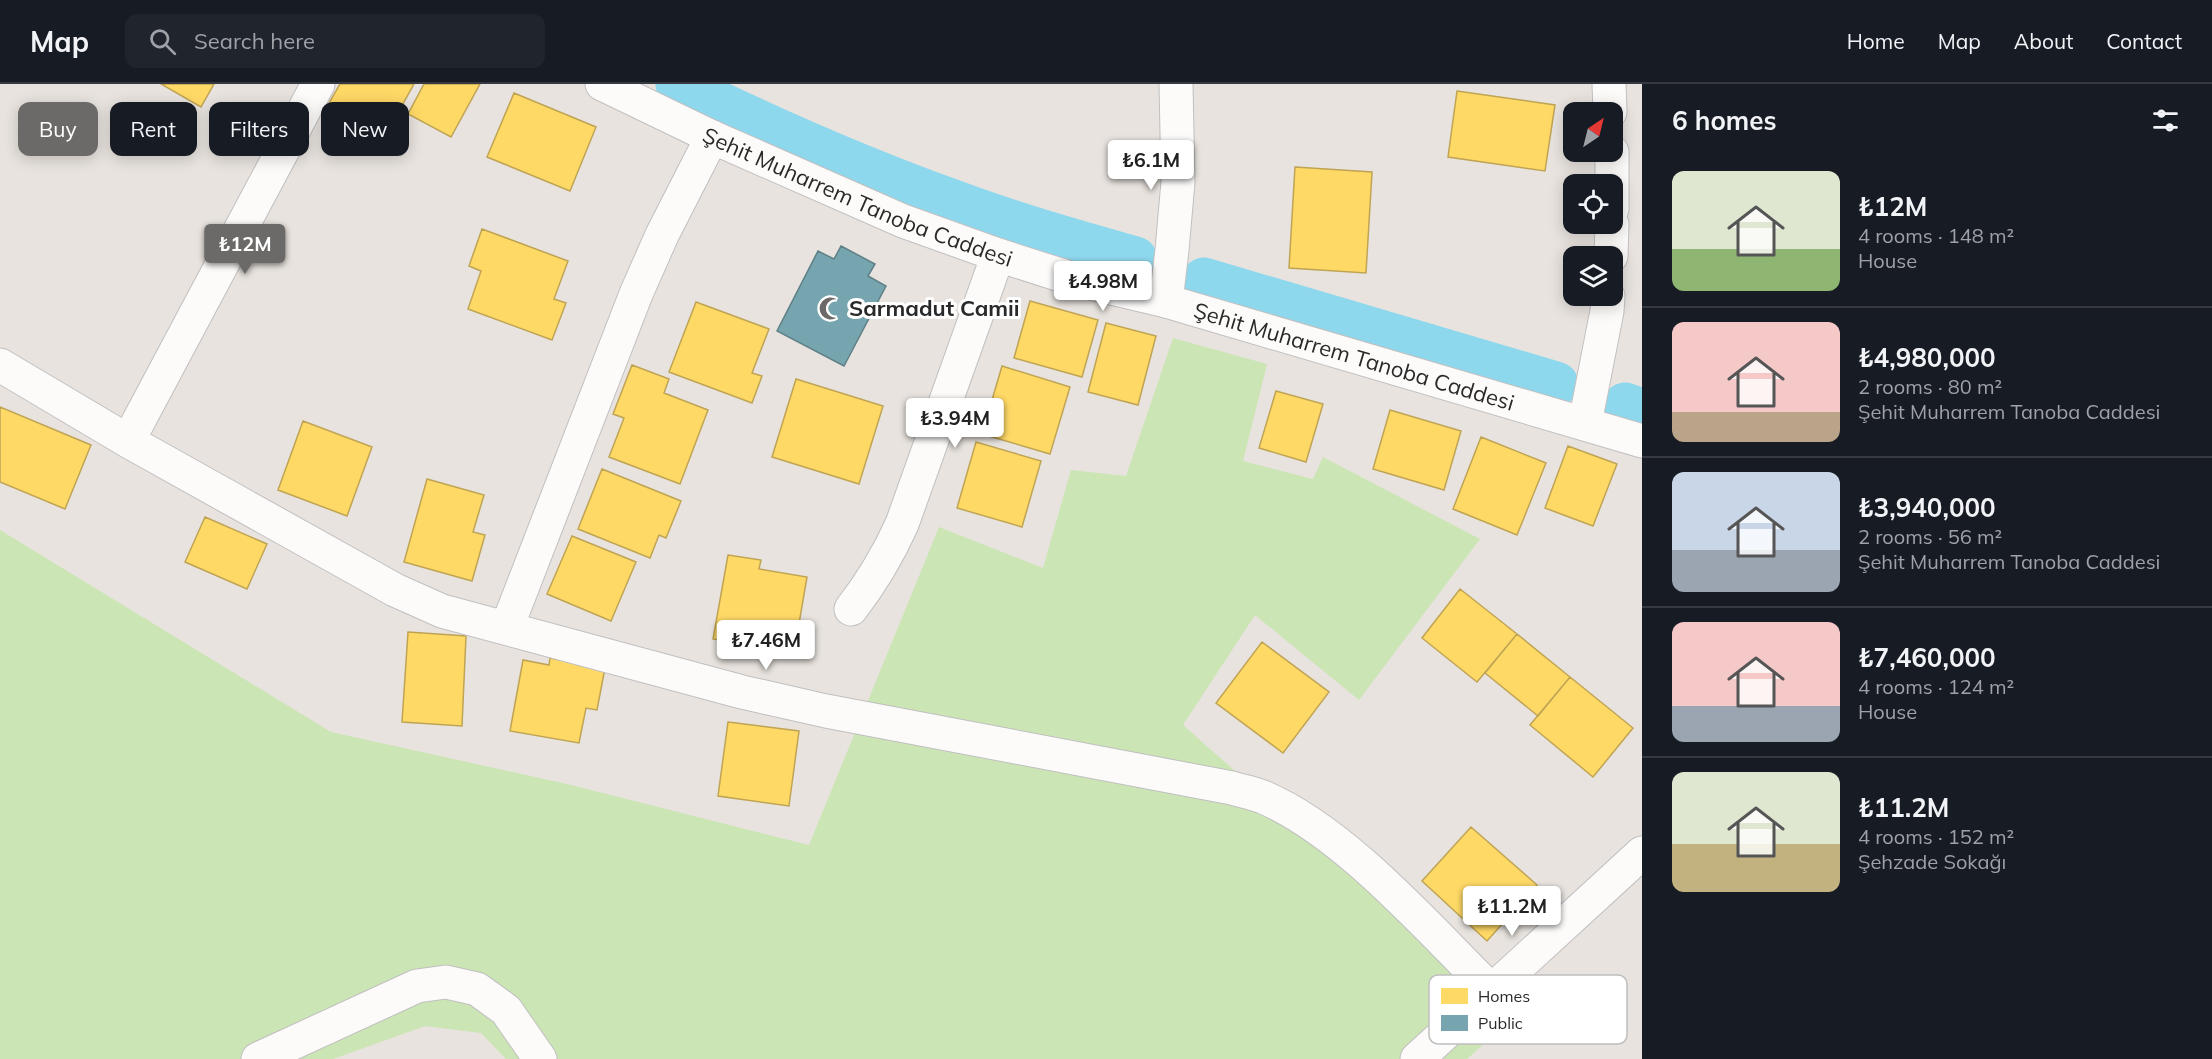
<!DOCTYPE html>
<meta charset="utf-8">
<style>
:root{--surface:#171b24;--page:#20242c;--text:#f1f3f6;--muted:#9ea1a6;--line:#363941;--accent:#6c6a68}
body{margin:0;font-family:Mulish,sans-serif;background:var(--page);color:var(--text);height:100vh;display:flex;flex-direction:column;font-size:22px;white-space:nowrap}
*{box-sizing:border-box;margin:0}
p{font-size:20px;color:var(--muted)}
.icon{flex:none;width:33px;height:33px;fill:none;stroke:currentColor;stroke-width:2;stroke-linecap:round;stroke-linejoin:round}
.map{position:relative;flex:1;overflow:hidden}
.details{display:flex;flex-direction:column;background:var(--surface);width:570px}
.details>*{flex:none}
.top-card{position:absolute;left:18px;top:18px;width:570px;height:54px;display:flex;gap:12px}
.needle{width:39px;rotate:35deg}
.controls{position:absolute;left:1563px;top:18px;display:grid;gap:12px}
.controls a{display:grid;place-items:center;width:60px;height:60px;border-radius:12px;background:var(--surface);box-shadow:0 3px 15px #0003;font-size:30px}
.price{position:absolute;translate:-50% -51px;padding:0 14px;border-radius:6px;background:#fff;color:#222;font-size:20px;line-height:39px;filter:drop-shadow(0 2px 3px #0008)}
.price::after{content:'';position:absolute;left:50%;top:36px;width:18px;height:14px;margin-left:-9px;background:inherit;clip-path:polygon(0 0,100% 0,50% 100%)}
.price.selected{background:var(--accent);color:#fff}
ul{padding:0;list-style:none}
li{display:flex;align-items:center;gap:18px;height:150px;padding:0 30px}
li+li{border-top:2px solid var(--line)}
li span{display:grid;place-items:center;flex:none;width:168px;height:120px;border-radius:12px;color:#555}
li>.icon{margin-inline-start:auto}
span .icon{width:72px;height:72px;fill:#fffc;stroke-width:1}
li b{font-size:26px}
h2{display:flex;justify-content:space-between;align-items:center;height:72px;padding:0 30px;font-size:26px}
.tag{padding:0 21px;border-radius:12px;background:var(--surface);box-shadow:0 3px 15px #0003;font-size:21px;line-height:54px}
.tag.selected{background:var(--accent);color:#fff}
header{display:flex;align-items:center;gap:36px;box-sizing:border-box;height:84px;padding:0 30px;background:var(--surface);border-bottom:2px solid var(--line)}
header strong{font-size:28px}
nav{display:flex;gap:33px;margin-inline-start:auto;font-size:21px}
.search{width:420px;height:54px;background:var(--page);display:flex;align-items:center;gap:15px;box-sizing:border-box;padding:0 21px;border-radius:12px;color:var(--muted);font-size:22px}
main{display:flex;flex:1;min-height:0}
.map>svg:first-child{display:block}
</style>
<header>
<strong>Map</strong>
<div class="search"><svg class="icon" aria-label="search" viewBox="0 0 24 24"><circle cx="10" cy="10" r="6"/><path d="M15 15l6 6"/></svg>Search here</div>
<nav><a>Home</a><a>Map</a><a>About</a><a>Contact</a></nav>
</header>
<main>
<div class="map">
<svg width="1642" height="975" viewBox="0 0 1642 975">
<rect width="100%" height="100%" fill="#e8e3de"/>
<!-- green -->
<path fill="#cbe5b5" d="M 1173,254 L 1267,280 L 1243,377 L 1313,395 L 1323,373 L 1480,455 L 1359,616 L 1255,531 L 1183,641 L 1331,772 L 1506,940 L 1467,975 L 506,975 L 481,949 L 425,942 L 333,975 L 0,975 L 0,446 L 331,648 L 567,700 L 809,761 L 939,443 L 1043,484 L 1071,386 L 1126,392 Z"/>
<!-- homes -->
<path fill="#ffd966" stroke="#bfa454" stroke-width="1.5" d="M 161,0 L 214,0 L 201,23 Z
M 340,0 L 414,0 L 385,52 L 328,21 Z
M 424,0 L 480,0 L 451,53 L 408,30 Z
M 1457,7 L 1555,21 L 1545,87 L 1448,73 Z
M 514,9 L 596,43 L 570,107 L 487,73 Z
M 1295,83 L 1372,88 L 1366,189 L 1289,184 Z
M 482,145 L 568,177 L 554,215 L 566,219 L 552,256 L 468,225 L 481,187 L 469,182 Z
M 1030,217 L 1098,236 L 1082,293 L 1014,274 Z
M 696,218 L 769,245 L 752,289 L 762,292 L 752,319 L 669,288 Z
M 1106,239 L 1156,252 L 1138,321 L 1088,308 Z
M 632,281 L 669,295 L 664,309 L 708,326 L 680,400 L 609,373 L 624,334 L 613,330 Z
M 1002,282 L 1070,303 L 1050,370 L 982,350 Z
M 796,295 L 883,322 L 859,400 L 772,373 Z
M 1276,307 L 1323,320 L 1306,378 L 1259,364 Z
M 0,323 L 91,361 L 65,425 L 0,398 Z
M 1390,326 L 1461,347 L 1444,406 L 1373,385 Z
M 303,337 L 372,363 L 347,432 L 278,406 Z
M 1481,353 L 1546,379 L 1517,451 L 1453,425 Z
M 976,358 L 1041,377 L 1022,443 L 957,424 Z
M 1568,362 L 1617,380 L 1593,442 L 1545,424 Z
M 602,385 L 681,417 L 666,454 L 659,451 L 650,474 L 578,445 Z
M 427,395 L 484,411 L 473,448 L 485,451 L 472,497 L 404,478 Z
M 205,433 L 267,460 L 247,505 L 185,478 Z
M 572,452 L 636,478 L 611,537 L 547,510 Z
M 728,471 L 761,476 L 759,485 L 807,493 L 794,569 L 713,555 Z
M 1460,505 L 1517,550 L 1477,598 L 1422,554 Z
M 408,548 L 466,552 L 462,642 L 402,638 Z
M 1517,550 L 1570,593 L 1538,632 L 1485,589 Z
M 1262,558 L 1329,608 L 1283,669 L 1216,619 Z
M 550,574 L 605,584 L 597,626 L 586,624 L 579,659 L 510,647 L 523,576 L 549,581 Z
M 1570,593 L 1633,644 L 1593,693 L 1530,641 Z
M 728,638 L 799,647 L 789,722 L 718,712 Z
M 1471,743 L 1537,801 L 1487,857 L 1422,797 Z"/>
<!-- public -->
<path fill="#76a5af" stroke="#5f8087" stroke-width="1.5" d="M 841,162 L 875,180 L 868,192 L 886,202 L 844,282 L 777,247 L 818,167 L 834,175 Z"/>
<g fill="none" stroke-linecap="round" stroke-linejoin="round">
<!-- canal -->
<path stroke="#8ed8ed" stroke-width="45" d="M 678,0 C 768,44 861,85 956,119 C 1015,141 1075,158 1135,175
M 1204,196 L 1556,300
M 1625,321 L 1642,327"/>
<defs>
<path id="street" d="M 1609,0 L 1610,28
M 1612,68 L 1612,125
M 1611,172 L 1612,140
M 1166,217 L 1172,166 L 1178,98 L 1176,0
M 0,281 L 128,357 L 395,506 L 442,527 L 742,608 L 826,627 L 1232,704 C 1242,707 1253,709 1263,713 C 1345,748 1427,843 1491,906
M 1585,339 L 1607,227 L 1608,212
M 128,357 L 318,0
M 851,525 C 872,498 888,471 902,440 L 998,171
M 507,543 L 636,210 L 662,151 L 712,53
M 258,975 L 417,902 L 446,898 L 477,905 L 506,926 L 540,975
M 1417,975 L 1642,769"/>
<g id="secondary">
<path id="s1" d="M 602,0 L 712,53 L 903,137 L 998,171 L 1073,195 L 1166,217 L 1642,357"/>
</g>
</defs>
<!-- street casing -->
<use href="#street" stroke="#c1bfc0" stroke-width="35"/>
<!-- secondary casing -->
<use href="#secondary" stroke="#c1bfc0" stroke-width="35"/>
<!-- street -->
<use href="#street" stroke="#fcfbfa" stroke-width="33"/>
<!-- secondary -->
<use href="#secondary" stroke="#fcfbfa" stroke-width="33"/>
</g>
<!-- icons -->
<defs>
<symbol id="mosque-bare" viewBox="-9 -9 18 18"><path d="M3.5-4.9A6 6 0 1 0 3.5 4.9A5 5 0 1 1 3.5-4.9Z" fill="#6c6a68" stroke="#fff" stroke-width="2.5" paint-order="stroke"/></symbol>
</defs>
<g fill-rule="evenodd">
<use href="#mosque-bare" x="814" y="208" width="33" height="33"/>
</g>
<g text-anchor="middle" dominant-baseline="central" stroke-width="6" stroke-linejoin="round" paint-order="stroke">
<!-- street labels -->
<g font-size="22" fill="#292929" stroke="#fff">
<text stroke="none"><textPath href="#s1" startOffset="280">Şehit Muharrem Tanoba Caddesi</textPath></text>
<text stroke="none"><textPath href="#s1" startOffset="802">Şehit Muharrem Tanoba Caddesi</textPath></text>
</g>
<!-- poi labels -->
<g font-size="22" font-weight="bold" fill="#292929" stroke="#fff" text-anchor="start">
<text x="849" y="224">Sarmadut Camii</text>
</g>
</g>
<!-- legend -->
<rect x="1429" y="891" width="198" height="69" rx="9" fill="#fff" stroke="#bfbfbf" stroke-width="1.5"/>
<rect x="1441" y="904" width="27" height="16" fill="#ffd966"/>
<rect x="1441" y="931" width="27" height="16" fill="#76a5af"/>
<g font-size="16" fill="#292929">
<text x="1478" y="918">Homes</text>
<text x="1478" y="945">Public</text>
</g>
</svg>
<div class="controls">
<a><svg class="needle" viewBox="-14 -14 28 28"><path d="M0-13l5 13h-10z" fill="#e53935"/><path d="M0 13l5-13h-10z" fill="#9ea1a6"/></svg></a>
<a><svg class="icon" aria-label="locate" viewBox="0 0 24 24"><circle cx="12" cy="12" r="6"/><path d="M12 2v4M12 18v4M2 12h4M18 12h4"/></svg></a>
<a><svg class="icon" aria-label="layers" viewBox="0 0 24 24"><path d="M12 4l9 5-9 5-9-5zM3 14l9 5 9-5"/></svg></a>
</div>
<b class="price" style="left:1151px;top:107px">₺6.1M</b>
<b class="price selected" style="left:245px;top:191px">₺12M</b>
<b class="price" style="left:1103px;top:228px">₺4.98M</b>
<b class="price" style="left:955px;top:365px">₺3.94M</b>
<b class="price" style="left:766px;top:587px">₺7.46M</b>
<b class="price" style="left:1512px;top:853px">₺11.2M</b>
<div class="top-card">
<a class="tag selected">Buy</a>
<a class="tag">Rent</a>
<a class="tag">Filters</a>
<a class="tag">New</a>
</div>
</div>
<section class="details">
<h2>6 homes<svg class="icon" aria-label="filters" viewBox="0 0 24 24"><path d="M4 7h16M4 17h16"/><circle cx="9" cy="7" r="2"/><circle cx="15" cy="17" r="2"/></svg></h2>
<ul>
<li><span style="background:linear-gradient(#dfe7d0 65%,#8fb573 0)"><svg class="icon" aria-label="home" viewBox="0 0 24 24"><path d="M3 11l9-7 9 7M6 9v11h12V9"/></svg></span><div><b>₺12M</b><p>4 rooms · 148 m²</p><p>House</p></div></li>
<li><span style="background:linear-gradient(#f6c9c9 75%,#b9a48a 0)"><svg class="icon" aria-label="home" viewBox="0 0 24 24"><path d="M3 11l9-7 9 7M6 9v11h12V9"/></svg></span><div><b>₺4,980,000</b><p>2 rooms · 80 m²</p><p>Şehit Muharrem Tanoba Caddesi</p></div></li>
<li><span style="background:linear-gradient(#c9d6e8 65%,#9aa5b1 0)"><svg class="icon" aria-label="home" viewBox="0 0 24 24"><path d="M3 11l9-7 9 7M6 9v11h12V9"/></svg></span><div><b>₺3,940,000</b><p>2 rooms · 56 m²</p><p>Şehit Muharrem Tanoba Caddesi</p></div></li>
<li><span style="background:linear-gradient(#f6c9c9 70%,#9aa5b1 0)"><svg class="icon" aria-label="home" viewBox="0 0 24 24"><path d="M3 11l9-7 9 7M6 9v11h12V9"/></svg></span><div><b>₺7,460,000</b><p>4 rooms · 124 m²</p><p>House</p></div></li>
<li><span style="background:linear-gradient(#dfe7d0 60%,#c2b280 0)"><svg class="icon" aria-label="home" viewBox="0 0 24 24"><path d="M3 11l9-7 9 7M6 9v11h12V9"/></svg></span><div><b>₺11.2M</b><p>4 rooms · 152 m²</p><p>Şehzade Sokağı</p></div></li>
</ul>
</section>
</main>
